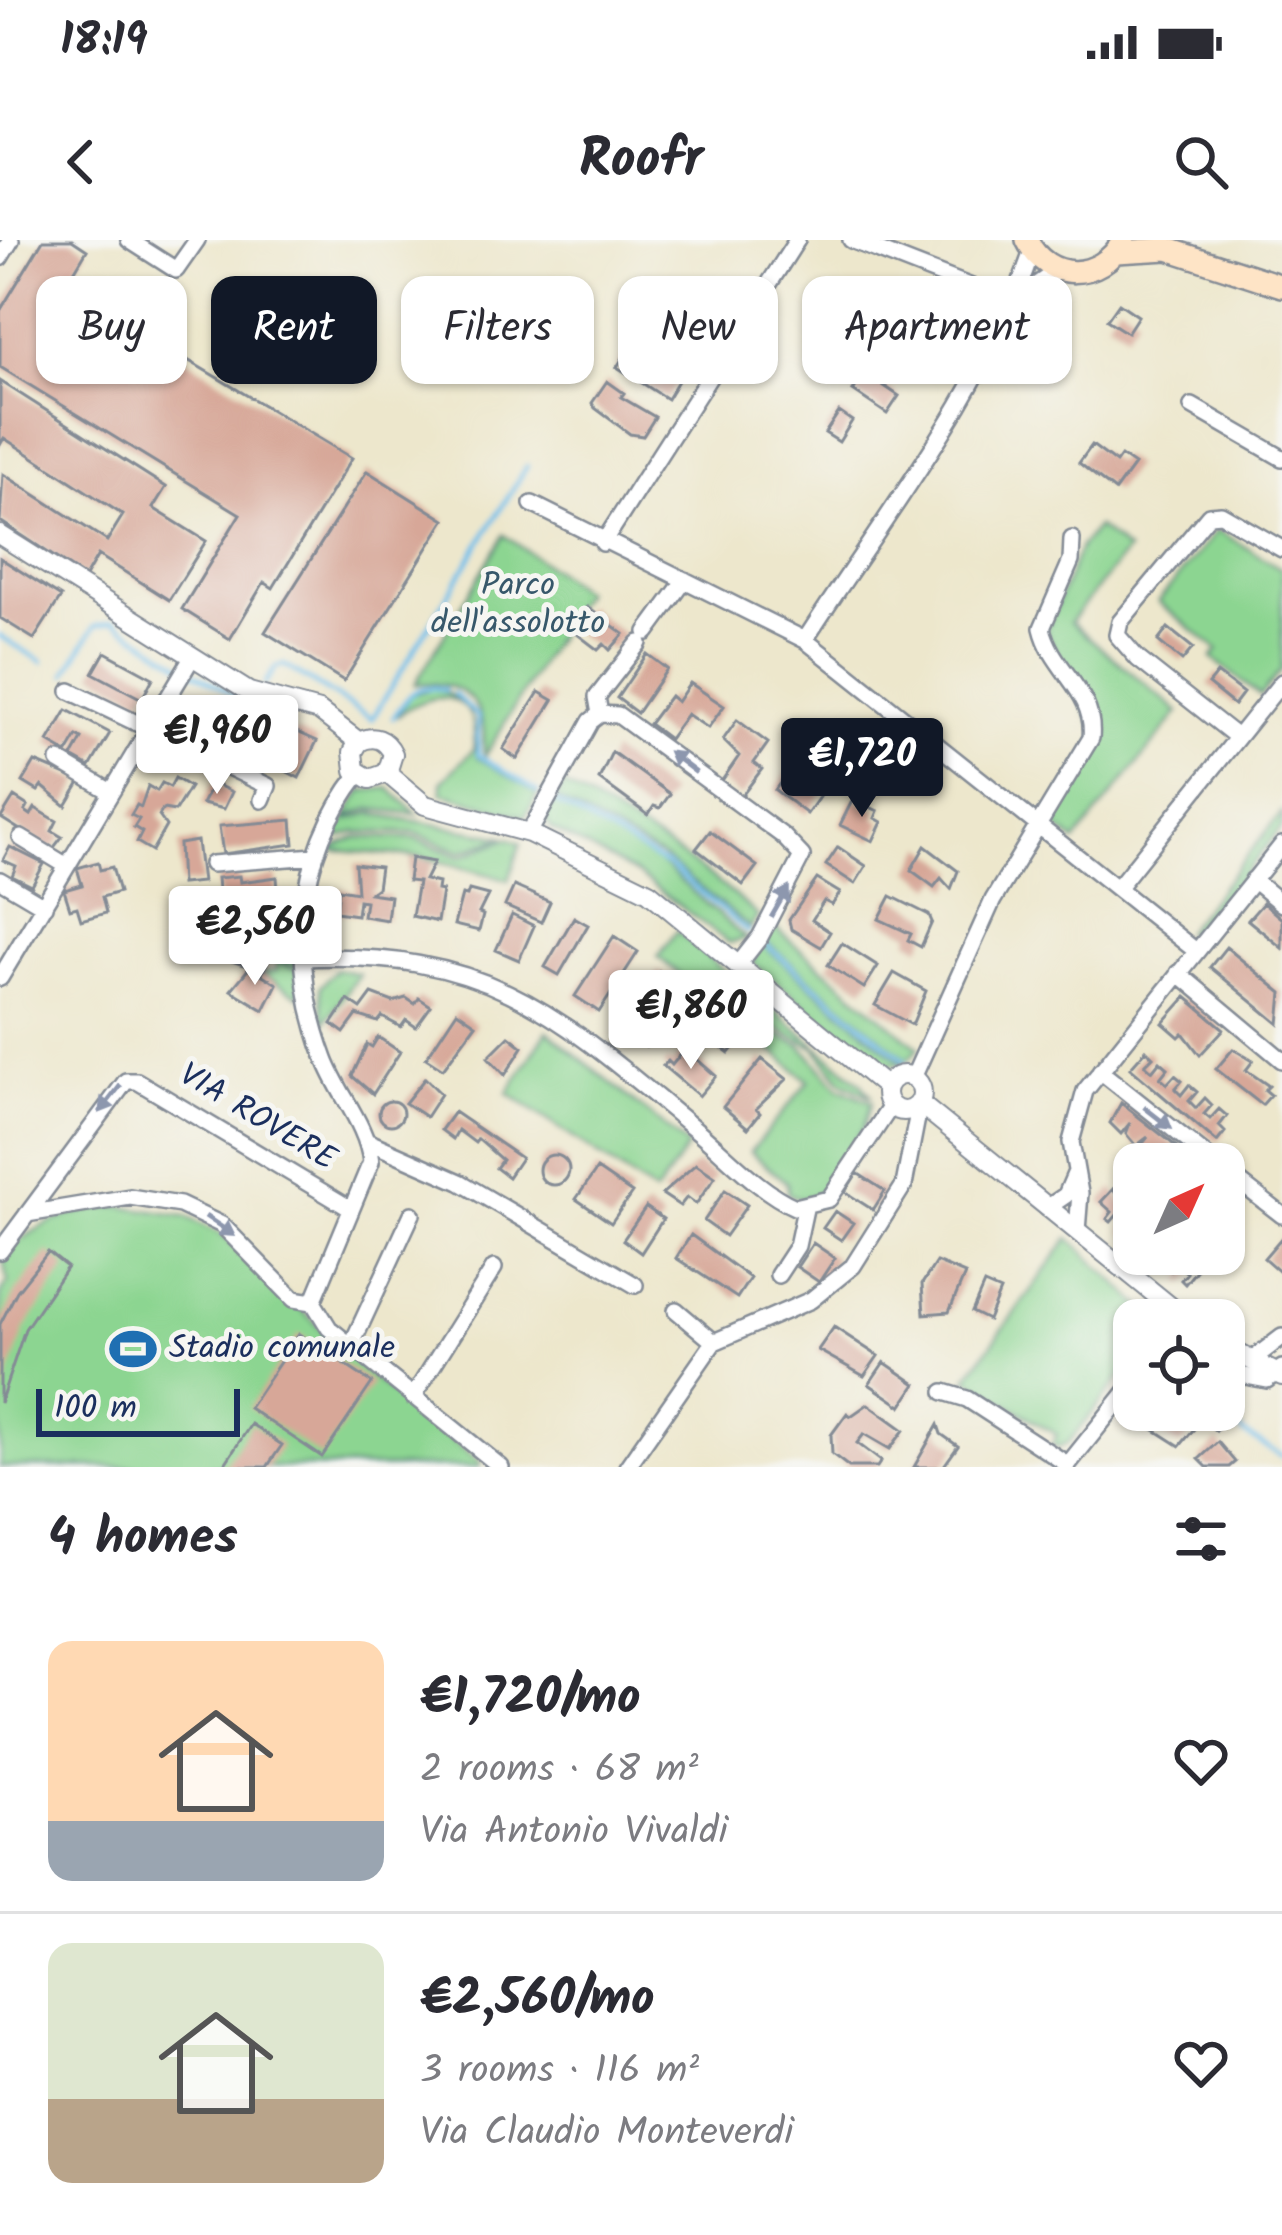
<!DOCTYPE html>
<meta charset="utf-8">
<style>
:root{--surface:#fff;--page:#f7f7f7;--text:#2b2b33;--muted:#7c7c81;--line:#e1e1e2;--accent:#111827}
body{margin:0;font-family:Kalam,sans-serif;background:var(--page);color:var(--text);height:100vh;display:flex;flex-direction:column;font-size:45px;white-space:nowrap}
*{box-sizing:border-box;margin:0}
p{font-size:39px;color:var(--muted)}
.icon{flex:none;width:66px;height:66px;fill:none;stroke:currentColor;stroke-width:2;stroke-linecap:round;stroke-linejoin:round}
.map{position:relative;height:1227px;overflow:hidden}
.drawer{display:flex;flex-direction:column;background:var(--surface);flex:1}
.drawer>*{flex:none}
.banner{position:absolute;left:36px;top:36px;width:1212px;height:108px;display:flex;gap:24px}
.needle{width:78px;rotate:45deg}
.buttons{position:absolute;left:1113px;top:903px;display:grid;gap:24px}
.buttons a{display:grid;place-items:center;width:132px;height:132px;border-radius:24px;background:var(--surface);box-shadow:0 3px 9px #0004;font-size:60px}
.scale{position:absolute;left:36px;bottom:30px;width:204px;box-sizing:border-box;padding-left:12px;border:6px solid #1b2f5e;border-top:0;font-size:33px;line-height:42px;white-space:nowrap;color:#1b2f5e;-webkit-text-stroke:9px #f6f6f2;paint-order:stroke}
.price{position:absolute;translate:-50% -102px;padding:0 27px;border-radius:12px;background:#fff;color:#222;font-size:39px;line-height:78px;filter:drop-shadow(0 3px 6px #0008)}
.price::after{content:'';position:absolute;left:50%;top:72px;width:36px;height:27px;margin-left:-18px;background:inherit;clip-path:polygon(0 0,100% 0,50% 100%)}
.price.on{background:var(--accent);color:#fff}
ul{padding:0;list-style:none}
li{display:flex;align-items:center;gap:36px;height:300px;padding:0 48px}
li+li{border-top:3px solid var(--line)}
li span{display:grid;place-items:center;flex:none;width:336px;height:240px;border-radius:24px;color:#555}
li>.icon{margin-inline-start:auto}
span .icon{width:144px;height:144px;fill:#fffc;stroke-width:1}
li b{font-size:51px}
h2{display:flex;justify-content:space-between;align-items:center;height:144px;padding:0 48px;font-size:51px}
.tag{padding:0 42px;border-radius:24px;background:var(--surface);box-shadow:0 3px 9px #0004;font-size:42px;line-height:108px}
.tag.on{background:var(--accent);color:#fff}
.status{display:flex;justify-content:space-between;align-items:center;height:84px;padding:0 60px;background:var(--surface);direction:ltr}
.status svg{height:33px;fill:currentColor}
header{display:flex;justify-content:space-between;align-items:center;height:156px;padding:0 48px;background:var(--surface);font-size:54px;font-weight:800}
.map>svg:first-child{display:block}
</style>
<div class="status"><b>18:19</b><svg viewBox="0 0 49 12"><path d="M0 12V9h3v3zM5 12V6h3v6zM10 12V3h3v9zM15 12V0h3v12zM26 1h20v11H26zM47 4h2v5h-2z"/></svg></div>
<header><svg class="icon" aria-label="back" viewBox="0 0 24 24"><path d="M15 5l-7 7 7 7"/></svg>Roofr<svg class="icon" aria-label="search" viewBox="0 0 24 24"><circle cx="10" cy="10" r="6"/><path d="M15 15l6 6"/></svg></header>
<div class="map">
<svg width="1282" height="1227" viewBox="0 0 1282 1227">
<rect width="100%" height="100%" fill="#f6f6f2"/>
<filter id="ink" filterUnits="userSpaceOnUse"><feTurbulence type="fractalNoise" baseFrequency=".00833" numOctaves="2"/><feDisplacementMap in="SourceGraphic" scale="24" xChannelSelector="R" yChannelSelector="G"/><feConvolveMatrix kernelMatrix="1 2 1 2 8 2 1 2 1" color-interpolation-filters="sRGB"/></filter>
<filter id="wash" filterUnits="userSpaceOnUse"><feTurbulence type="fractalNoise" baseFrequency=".004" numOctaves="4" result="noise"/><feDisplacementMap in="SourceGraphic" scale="48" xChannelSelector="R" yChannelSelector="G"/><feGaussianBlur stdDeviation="2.7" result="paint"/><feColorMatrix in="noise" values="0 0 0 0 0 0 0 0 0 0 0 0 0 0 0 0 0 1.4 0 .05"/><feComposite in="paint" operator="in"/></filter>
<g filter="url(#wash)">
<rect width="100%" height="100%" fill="#ede7cc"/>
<!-- green -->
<path fill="#8cd591" stroke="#548278" stroke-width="3" d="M 1097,287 L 1127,311 L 1070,382 L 1179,472 L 1075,602 L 1048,580 L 1092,512 L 1098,494 L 1046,391 L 1080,307 Z
M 1217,290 L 1282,329 L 1282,429 L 1260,456 L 1212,418 L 1218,410 L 1158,362 Z
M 504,295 L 583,351 L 485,516 C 482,507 485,499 483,487 C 477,450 448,441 415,444 Z
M 433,448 C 473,460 475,480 477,517 L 538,554 L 525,577 L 442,553 L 442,541 L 473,510 C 483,449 431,447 397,477 L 410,455 Z
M 564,545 C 633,584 699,622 758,676 L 750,688 L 662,617 L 556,559 Z
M 389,548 L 417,574 L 370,569 L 346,577 L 362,551 Z
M 553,562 L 659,622 L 746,699 L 729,703 L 637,634 L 552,589 L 544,578 Z
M 371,573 L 505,597 L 460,612 L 415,593 L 356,592 L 331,600 L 346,580 Z
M 1282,573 L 1282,587 L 1195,695 L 1185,692 Z
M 357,597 L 414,598 L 460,617 L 509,598 L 521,603 L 509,640 L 423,617 L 327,610 Z
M 277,675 L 292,675 L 300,757 L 261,733 L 276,731 L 277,721 L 295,729 L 257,705 L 256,689 Z
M 770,684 L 919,808 L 908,820 L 762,699 Z
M 677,691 L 743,747 L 736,766 L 745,782 L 801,805 L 839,848 L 872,862 L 864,887 L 817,955 L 802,959 L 788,954 L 787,943 L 750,912 L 809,841 L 658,717 Z
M 760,703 L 904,824 L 879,825 L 753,723 Z
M 336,729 L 359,734 L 324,784 L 320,747 Z
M 749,749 L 860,842 L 872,857 L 842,842 L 815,807 L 748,776 L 743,762 Z
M 547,791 L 688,906 L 655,954 L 508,853 Z
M 121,966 L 185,976 L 223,995 L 378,1142 L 481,1223 L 478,1227 L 0,1227 L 0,1055 L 8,1042 L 3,1019 C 31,983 77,969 121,966 Z
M 1069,998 L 1156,1080 L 1134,1080 L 1134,1121 L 1068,1203 L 1057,1207 L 1052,1204 L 1057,1195 L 967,1138 Z"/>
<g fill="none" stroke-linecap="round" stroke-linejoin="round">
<!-- stream -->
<path stroke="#70bfeb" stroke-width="4.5" d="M 0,396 L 43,422
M 192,431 L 248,463
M 66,434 L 95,386 L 114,381 L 182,425
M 265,444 L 276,427 L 284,425 L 372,479 L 527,226
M 454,454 L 478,477 L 478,515 L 538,552
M 393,478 C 408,455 416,442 445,450
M 555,562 L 670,627 L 748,692
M 761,701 L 905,820
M 1221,1170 L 1243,1193 L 1282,1216"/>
</g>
<g id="blocks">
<!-- building -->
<path fill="#d7a798" d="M 43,0 L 72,0 L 87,10 L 65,47 L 352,218 L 273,348 L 264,342 L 230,399 L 182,369 L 240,274 L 0,127 L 0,71 Z
M 1119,63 L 1138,76 L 1127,93 L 1107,80 Z
M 647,64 L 696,100 L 685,118 L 634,85 Z
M 632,103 L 682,134 L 667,159 L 617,127 Z
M 865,133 L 899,156 L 887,174 L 853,151 Z
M 0,141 L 166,247 L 153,268 L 206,301 L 169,360 L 98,315 L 85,337 L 0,281 L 3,234 L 107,301 L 123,275 L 4,198 L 0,205 Z
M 607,141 L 624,153 L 621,157 L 655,177 L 643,196 L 630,194 L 595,168 L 592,163 Z
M 839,172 L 852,181 L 839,202 L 825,193 Z
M 1092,205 L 1116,223 L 1121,216 L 1134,225 L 1115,251 L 1079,223 Z
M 367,231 L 445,280 L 344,441 L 265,392 Z
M 0,318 L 61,357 L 34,399 L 0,378 Z
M 587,367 L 624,394 L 610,410 L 604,404 L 598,410 L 573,391 L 579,386 L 574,381 Z
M 1168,388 L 1193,408 L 1182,421 L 1158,401 Z
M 105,412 L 153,438 L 142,459 L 93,433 Z
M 647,414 L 667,429 L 637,473 L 617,458 Z
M 1217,433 L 1243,453 L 1234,465 L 1208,444 Z
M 690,443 L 724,466 L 708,488 L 687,474 L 669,499 L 649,484 L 670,456 L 677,462 Z
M 539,452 L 553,460 L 517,519 L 503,509 Z
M181 471a12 12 0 1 1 24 0a12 12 0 1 1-24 0Z
M 67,470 L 110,493 L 90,527 L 72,517 L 82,499 L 77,496 L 67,513 L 48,502 Z
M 737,480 L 768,503 L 754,523 L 762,529 L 741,557 L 721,542 L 739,516 L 723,500 Z
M 295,491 L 317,501 L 299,538 L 276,526 Z
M 612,512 L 670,554 L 660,568 L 654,566 L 648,575 L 599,539 Z
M 35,522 L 81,541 L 66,566 L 42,546 L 38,551 L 23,542 Z
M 790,529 L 822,553 L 807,574 L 775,550 Z
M 175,538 L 190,547 L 175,571 L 163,569 L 159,576 L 166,586 L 152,611 L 137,602 L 142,592 L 134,587 L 139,579 L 131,575 L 137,565 L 141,567 L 148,546 L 157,551 L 162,543 L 170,547 Z
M 213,543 L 232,552 L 224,569 L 202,564 Z
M 14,557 L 28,566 L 25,571 L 31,575 L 35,568 L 57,581 L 52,591 L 62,597 L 52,610 L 1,578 Z
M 853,559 L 878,571 L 875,578 L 882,582 L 873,601 L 840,585 Z
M 292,580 L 294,604 L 223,614 L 219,586 Z
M 710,591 L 757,626 L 743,645 L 696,609 Z
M 197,601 L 202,642 L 181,644 L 179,604 Z
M 925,606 L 958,631 L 951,649 L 941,638 L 934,647 L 911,630 Z
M 10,607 L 44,624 L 32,646 L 12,636 L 16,626 L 3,620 Z
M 838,607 L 866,626 L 855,644 L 826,625 Z
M 411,618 L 434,622 L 425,640 L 438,643 L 437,650 L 442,651 L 437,682 L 412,676 L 418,642 L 408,641 Z
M 98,622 L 100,630 L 112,627 L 119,652 L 102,657 L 106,673 L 81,680 L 77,667 L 70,669 L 64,650 L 82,645 L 77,628 Z
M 355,624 L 380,627 L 377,648 L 370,653 L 390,656 L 387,680 L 363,676 L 365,661 L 359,660 L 357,675 L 336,672 L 339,649 L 357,652 Z
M 239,636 L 240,642 L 277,637 L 278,653 L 219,659 L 217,638 Z
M 817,639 L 840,653 L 832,665 L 824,661 L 812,680 L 830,692 L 821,707 L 791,689 L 789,680 Z
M 514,646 L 550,662 L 541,682 L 505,666 Z
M 469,650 L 488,655 L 479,673 L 483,675 L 479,691 L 454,685 L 462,655 L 467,656 Z
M 891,656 L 929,675 L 932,682 L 921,707 L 908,700 L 911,694 L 879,679 Z
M 1263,663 L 1282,679 L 1282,708 L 1248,680 Z
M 512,675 L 534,686 L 519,720 L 496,710 Z
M 574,677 L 588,685 L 559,735 L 545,727 Z
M 241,695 L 271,714 L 263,732 L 226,719 Z
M 614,696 L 638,712 L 599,772 L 575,756 Z
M 842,703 L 878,726 L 864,748 L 828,725 Z
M 1226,707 L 1282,753 L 1279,784 L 1210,727 Z
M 250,727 L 277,744 L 264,770 L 231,750 Z
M 659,731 L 688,761 L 691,757 L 736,795 L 738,802 L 729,813 L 649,754 L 646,747 Z
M 894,733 L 926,751 L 912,785 L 875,765 Z
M 372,754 L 393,762 L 406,758 L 415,764 L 419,758 L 431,766 L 416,787 L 406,780 L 401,787 L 382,777 L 378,782 L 357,775 L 344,793 L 332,784 L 348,760 L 361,769 Z
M 1186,757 L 1224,789 L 1200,815 L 1183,793 L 1179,797 L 1163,783 Z
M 457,771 L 476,784 L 443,829 L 426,818 Z
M 622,772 L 644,778 L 660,792 L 646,807 L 618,793 Z
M 509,796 L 523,807 L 505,835 L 488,817 Z
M 378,797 L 400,812 L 373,854 L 352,836 L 367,804 L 372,807 Z
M 685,809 L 716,836 L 699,856 L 663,826 L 668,821 L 672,825 Z
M 1233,809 L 1253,821 L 1246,830 L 1269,846 L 1265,850 L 1271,855 L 1262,865 L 1216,829 Z
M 1146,810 L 1153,817 L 1145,825 L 1152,831 L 1160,821 L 1168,828 L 1160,838 L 1167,844 L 1175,835 L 1182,841 L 1175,849 L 1181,855 L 1189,845 L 1197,852 L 1189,861 L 1196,868 L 1205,858 L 1212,865 L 1204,874 L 1210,879 L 1219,869 L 1227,876 L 1219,886 L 1225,892 L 1217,902 L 1130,828 Z
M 762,819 L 787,839 L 756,869 L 760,873 L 748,888 L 723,867 Z
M 425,838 L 441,854 L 426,877 L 405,863 Z
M379 873a12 12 0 1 1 24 0a12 12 0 1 1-24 0Z
M 1121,863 L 1167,899 L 1197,924 L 1176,924 L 1177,919 L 1161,924 L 1155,919 L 1165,908 L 1152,917 L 1140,907 L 1148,897 L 1136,906 L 1126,894 L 1130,883 L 1121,894 L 1110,883 Z
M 454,872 L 521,918 L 508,937 L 496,928 L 502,920 L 478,899 L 475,903 L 458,890 L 453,899 L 441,890 Z
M539 930a15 15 0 1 1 30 0a15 15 0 1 1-30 0Z
M 696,924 L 715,937 L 696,964 L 687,957 L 680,966 L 662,954 Z
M 597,929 L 632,953 L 611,983 L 576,959 Z
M 857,933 L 885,951 L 873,970 L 845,952 Z
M 1224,948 L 1240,962 L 1230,974 L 1224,969 Z
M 1113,949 L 1124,966 L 1127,962 L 1134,968 L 1134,986 L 1126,995 L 1122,991 L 1128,984 L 1117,975 L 1111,982 L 1107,979 L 1112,972 L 1101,962 Z
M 725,950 L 747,965 L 725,996 L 704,981 Z
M 646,967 L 663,979 L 641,1013 L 623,1000 Z
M 835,971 L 853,983 L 841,1000 L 823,988 Z
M 691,995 L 750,1038 L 737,1058 L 676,1018 Z
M 1282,997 L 1282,1034 L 1264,1018 Z
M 813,1003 L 835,1018 L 819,1042 L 797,1027 Z
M 48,1012 L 67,1027 L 25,1089 L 0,1163 L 0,1084 L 17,1051 Z
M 1166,1014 L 1191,1014 L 1199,1027 L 1185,1044 L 1181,1040 L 1187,1033 L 1177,1024 L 1171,1031 L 1166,1027 L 1173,1020 Z
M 936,1022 L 965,1034 L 949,1072 L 924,1074 L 922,1044 Z
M 984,1044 L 1000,1051 L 988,1080 L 972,1072 Z
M 834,1087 L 878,1116 L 864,1136 L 818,1110 Z
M 299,1094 L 372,1143 L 322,1217 L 249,1168 Z
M 884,1122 L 916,1144 L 901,1166 L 869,1144 Z
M 868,1164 L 904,1190 L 890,1209 L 864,1194 L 857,1203 L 881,1221 L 877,1227 L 849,1227 L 832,1214 L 831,1195 L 847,1173 L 851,1176 Z
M 1155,1170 L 1170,1170 L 1194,1189 L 1180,1206 L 1144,1183 Z
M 1211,1170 L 1224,1181 L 1216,1191 L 1202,1179 Z
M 251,1184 L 282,1205 L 267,1227 L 223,1227 Z
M 938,1185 L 941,1194 L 958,1206 L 943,1227 L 914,1227 Z
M 1218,1202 L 1235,1222 L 1229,1227 L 1207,1227 L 1199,1219 Z"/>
</g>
</g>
<g filter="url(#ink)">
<use href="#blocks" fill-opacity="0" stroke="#848b95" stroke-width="3"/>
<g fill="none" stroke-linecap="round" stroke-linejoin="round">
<defs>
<path id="minor" d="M 129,0 L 176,30 L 197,0
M 851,0 L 987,53 L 1010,69
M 0,18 L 11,0
M 1016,59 L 1058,30
M 1192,166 L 1282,218
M 532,264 L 805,400 L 1196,711
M 603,303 L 797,0
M 647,392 L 685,340
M 805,400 C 884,277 985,150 1032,11
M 70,451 L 268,546 L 262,560
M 600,474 L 597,457 L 639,403
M 1237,497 L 1138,419 L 1117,395 L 1120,382 L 1209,275 L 1221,274 L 1282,309
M 59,521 L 111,552
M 529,593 L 591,481 L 600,474 L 618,475 L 783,596 L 802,616 L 760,697 L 738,725
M 21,598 L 67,626
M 212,624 L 315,616
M 0,640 L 44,666
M 1253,640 L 1282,664
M 1118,647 L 1282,442
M 303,718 C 491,710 558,775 694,888 C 725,913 758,951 795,967 L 829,959 L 891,866
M 1178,733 L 1282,820
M 0,738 L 193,416
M 1100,831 L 1217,924
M 913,838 L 993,660 L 1091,498 C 1096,451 1052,431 1042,388 L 1071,321 L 1072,299
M 367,901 L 460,942 L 635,1045
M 1224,930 L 1282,975
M 1047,968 L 1066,955 L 1075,934
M 27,974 L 130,957 L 180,965 L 222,985 L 294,1059 L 313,1062
M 1077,991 L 1080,953 L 1071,902 L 1085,851 L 1282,605
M 0,1011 L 126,841 L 137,841 L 351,969
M 778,1035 L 797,1006 L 805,969
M 313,1062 L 371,922 C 367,885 338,854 325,819 C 289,723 294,617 359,534
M 313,1062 L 329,1088 L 501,1227
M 676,1070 L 714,1102
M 351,1106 L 412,974
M 1253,1119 L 1282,1097
M 1224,1132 L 1267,1140 L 1282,1128
M 944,1152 L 967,1159 L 1067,1224
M 413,1157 L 494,1028
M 627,1227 L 714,1102 L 811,1060 L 853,1026 L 904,945 L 917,878 L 912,869
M 1066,1227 L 1134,1142"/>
<path id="tertiary" d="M 0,295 L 249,452 L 319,471 L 359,502
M 359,502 L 353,512 L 355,530 L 370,539 L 387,533
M 359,502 C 374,494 386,499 393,514 L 387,533
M 387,533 L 425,565 L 529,593 L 649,652 L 886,847
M886 853a18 18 0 1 1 36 0a18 18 0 1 1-36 0Z
M 919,863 L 1187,1080
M 1224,1106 L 1282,1136"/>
<path id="secondary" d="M 1027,0 C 1048,43 1100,41 1123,1
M 1116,12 L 1168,9 L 1282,46"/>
</defs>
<!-- minor casing -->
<use href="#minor" stroke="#848b95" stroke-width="20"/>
<!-- tertiary casing -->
<use href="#tertiary" stroke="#848b95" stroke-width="22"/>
<!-- secondary casing -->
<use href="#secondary" stroke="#848b95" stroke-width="26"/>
<!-- minor -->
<use href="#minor" stroke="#fff" stroke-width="15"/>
<!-- tertiary -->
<use href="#tertiary" stroke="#fff" stroke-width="18"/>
<!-- secondary -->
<use href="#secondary" stroke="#fee4c6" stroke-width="21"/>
</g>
<!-- one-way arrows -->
<defs><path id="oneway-solid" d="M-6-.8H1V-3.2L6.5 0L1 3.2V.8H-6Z" transform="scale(3)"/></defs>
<g fill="#8d97ae">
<use href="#oneway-solid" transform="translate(682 522) rotate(-143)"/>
<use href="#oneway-solid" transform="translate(780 662) rotate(-60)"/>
<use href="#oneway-solid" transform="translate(110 859) rotate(128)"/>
<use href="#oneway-solid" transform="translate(1158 878) rotate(38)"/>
<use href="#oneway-solid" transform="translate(220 986) rotate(34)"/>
</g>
</g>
<!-- icons -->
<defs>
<symbol id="stadium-bare" viewBox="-9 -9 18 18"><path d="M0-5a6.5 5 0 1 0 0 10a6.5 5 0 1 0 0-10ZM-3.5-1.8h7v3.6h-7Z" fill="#1f6fb2" stroke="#f6f6f2" stroke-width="2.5" paint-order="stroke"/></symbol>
</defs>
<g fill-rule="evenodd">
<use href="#stadium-bare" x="100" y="1076" width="66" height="66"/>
</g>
<g text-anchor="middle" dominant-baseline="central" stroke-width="10" stroke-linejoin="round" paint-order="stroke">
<!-- park labels -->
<g font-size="33" fill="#37586b" stroke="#f6f6f2">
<text x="518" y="346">Parco<tspan x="518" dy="38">dell'assolotto</tspan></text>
</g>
<!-- street labels -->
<g font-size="33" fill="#1b2f5e" stroke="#f6f6f2">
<text transform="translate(257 878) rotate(31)">VIA ROVERE</text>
</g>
<!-- poi labels -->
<g font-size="33" fill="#1b2f5e" stroke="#f6f6f2" text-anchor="start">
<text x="169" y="1109">Stadio comunale</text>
</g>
</g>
</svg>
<div class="buttons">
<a><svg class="needle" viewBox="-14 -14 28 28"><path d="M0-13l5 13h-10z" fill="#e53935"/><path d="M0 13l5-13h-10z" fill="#7c7c81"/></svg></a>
<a><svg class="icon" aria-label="locate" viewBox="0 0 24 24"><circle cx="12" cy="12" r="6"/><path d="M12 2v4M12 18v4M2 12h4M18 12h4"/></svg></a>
</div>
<div class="scale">100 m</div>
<b class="price" style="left:217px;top:557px">€1,960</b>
<b class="price on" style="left:862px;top:580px">€1,720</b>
<b class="price" style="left:255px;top:748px">€2,560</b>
<b class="price" style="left:691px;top:832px">€1,860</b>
<div class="banner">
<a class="tag">Buy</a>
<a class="tag on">Rent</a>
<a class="tag">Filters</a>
<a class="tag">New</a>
<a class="tag">Apartment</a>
</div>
</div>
<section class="drawer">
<h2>4 homes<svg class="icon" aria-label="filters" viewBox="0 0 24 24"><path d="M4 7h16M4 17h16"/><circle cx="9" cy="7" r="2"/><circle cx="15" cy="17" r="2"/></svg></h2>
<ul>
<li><span style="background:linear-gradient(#ffd9b3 75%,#9aa5b1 0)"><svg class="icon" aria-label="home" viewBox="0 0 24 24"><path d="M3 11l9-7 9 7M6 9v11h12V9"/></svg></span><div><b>€1,720/mo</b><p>2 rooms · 68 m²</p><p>Via Antonio Vivaldi</p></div><svg class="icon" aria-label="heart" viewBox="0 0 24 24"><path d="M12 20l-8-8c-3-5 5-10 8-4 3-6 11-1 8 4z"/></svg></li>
<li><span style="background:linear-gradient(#dfe7d0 65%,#b9a48a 0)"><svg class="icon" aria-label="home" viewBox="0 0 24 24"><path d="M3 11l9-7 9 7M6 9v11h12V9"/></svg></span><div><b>€2,560/mo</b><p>3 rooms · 116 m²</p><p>Via Claudio Monteverdi</p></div><svg class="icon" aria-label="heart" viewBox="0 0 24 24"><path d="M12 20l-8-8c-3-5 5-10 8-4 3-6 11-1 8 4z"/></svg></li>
</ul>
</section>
